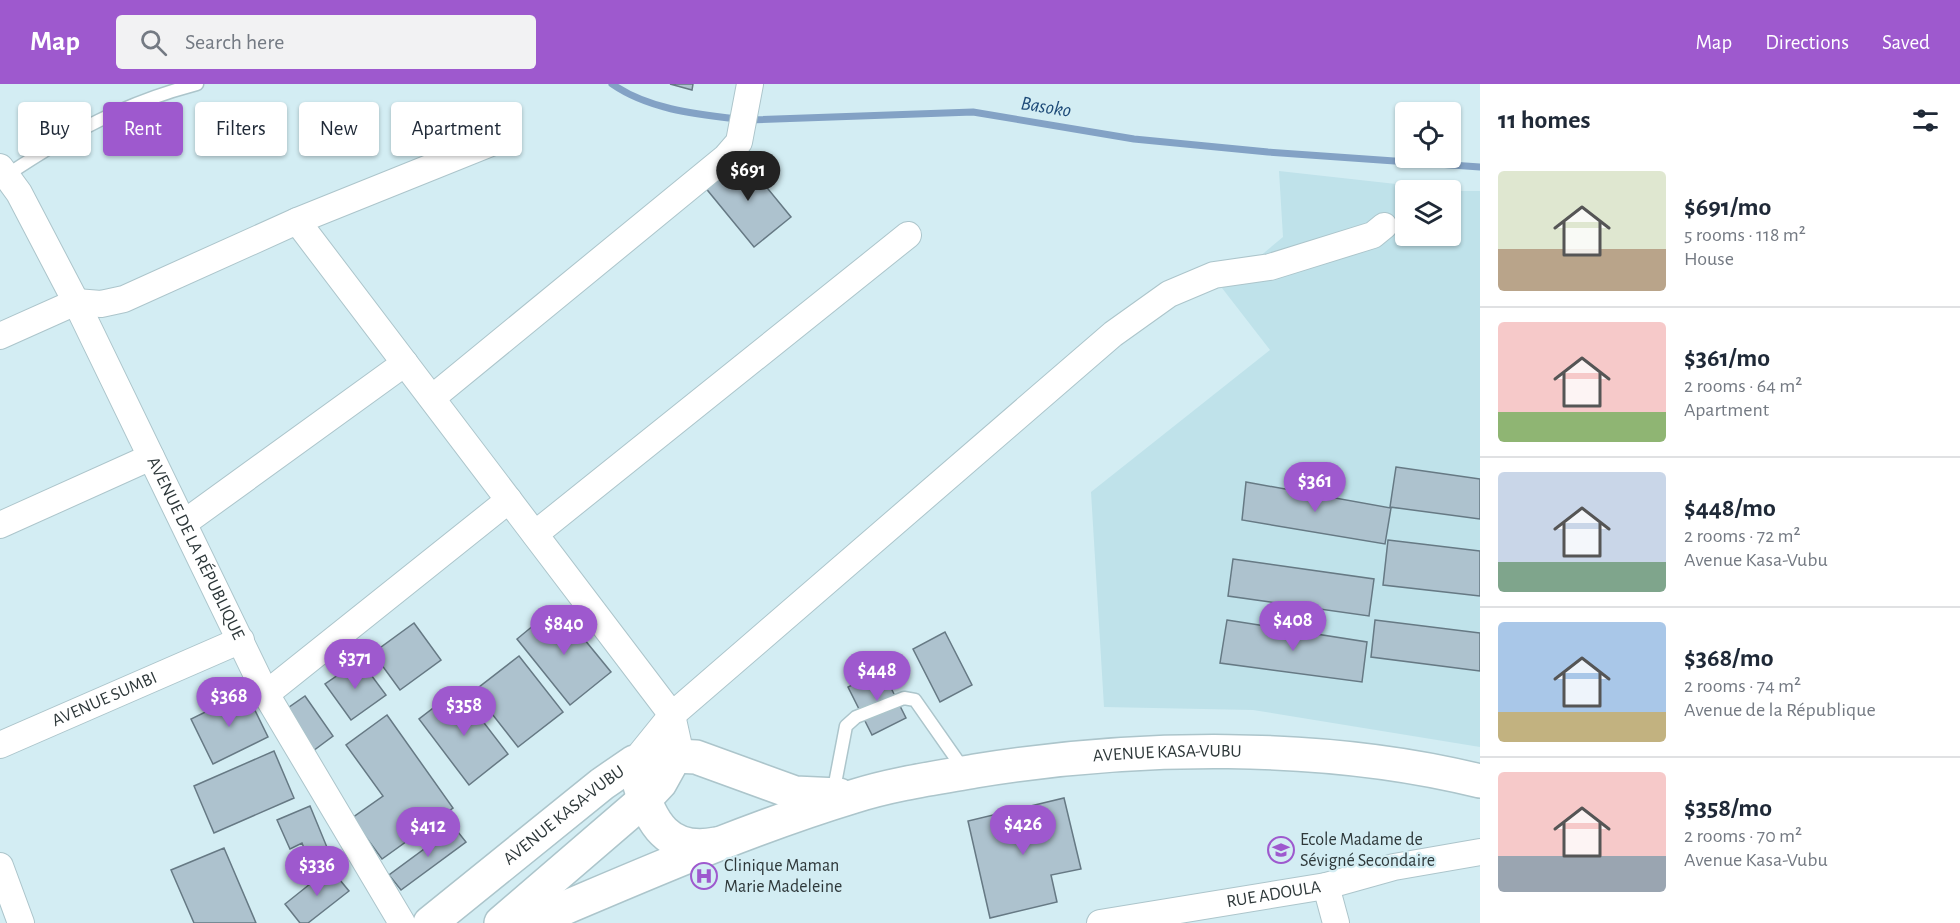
<!DOCTYPE html>
<meta charset="utf-8">
<style>
:root{--surface:#fff;--page:#f2f2f3;--text:#1f2937;--muted:#747a83;--line:#e0e1e3;--accent:#9e59ce}
body{margin:0;font-family:"Alegreya Sans",sans-serif;background:var(--page);color:var(--text);height:100vh;display:flex;flex-direction:column;font-size:22px;white-space:nowrap}
*{box-sizing:border-box;margin:0}
p{font-size:20px;color:var(--muted)}
.icon{flex:none;width:33px;height:33px;fill:none;stroke:currentColor;stroke-width:2;stroke-linecap:round;stroke-linejoin:round}
.map{position:relative;flex:1;overflow:hidden}
.sheet{display:flex;flex-direction:column;background:var(--surface);width:480px}
.sheet>*{flex:none}
.banner{position:absolute;left:18px;top:18px;width:570px;height:54px;display:flex;gap:12px}
.controls{position:absolute;left:1395px;top:18px;display:grid;gap:12px}
.controls a{display:grid;place-items:center;width:66px;height:66px;border-radius:6px;background:var(--surface);box-shadow:0 2px 4px #0004;font-size:30px}
.price{position:absolute;translate:-50% -51px;padding:0 14px;border-radius:21px;background:var(--accent);color:#fff;font-size:20px;line-height:39px;filter:drop-shadow(0 2px 3px #0008)}
.price::after{content:'';position:absolute;left:50%;top:36px;width:18px;height:14px;margin-left:-9px;background:inherit;clip-path:polygon(0 0,100% 0,50% 100%)}
.price.selected{background:#222;color:#fff}
ul{padding:0;list-style:none}
li{display:flex;align-items:center;gap:18px;height:150px;padding:0 18px}
li+li{border-top:2px solid var(--line)}
li span{display:grid;place-items:center;flex:none;width:168px;height:120px;border-radius:6px;color:#555}
li>.icon{margin-inline-start:auto}
span .icon{width:72px;height:72px;fill:#fffc;stroke-width:1}
li b{font-size:26px}
h2{display:flex;justify-content:space-between;align-items:center;height:72px;padding:0 18px;font-size:26px}
.chip{padding:0 21px;border-radius:6px;background:var(--surface);box-shadow:0 2px 4px #0004;font-size:21px;line-height:54px}
.chip.selected{background:var(--accent);color:#fff}
header{display:flex;align-items:center;gap:36px;box-sizing:border-box;height:84px;padding:0 30px;background:var(--accent);color:#fff}
header strong{font-size:28px}
nav{display:flex;gap:33px;margin-inline-start:auto;font-size:21px}
.search{width:420px;height:54px;background:var(--page);display:flex;align-items:center;gap:15px;box-sizing:border-box;padding:0 21px;border-radius:6px;color:var(--muted);font-size:22px}
main{display:flex;flex:1;min-height:0}
.map>svg:first-child{display:block}
</style>
<header>
<strong>Map</strong>
<div class="search"><svg class="icon" aria-label="search" viewBox="0 0 24 24"><circle cx="10" cy="10" r="6"/><path d="M15 15l6 6"/></svg>Search here</div>
<nav><a>Map</a><a>Directions</a><a>Saved</a></nav>
</header>
<main>
<div class="map">
<svg width="1480" height="839" viewBox="0 0 1480 839">
<rect width="100%" height="100%" fill="#d3edf3"/>
<!-- built -->
<path fill="#bfe2ea" d="M 1279,87 L 1450,106 L 1406,106 L 1406,152 L 1450,152 L 1451,107 L 1480,107 L 1480,663 L 1253,626 L 1104,623 L 1091,408 L 1270,266 L 1222,204 L 1283,153 Z"/>
<g fill="none" stroke-linecap="round" stroke-linejoin="round">
<!-- stream -->
<path stroke="#83a2c5" stroke-width="7" d="M 612,0 C 648,25 694,30 737,35
M 748,36 L 973,28 L 1134,55 L 1268,68 L 1480,83"/>
</g>
<!-- building -->
<path fill="#adc2ce" stroke="#667984" stroke-width="1.5" d="M 670,0 L 693,0 L 692,6 Z
M 741,72 L 791,133 L 754,163 L 704,102 Z
M 1396,383 L 1480,395 L 1480,435 L 1390,423 Z
M 1246,398 L 1391,424 L 1385,460 L 1242,436 Z
M 1388,456 L 1480,467 L 1480,512 L 1383,501 Z
M 1233,475 L 1374,495 L 1369,532 L 1228,512 Z
M 557,522 L 611,588 L 570,621 L 517,555 Z
M 1227,536 L 1367,558 L 1362,598 L 1220,579 Z
M 1375,536 L 1480,549 L 1480,587 L 1371,573 Z
M 414,539 L 441,576 L 400,606 L 373,569 Z
M 945,548 L 972,601 L 940,618 L 913,565 Z
M 519,572 L 563,628 L 518,663 L 474,607 Z
M 360,576 L 386,611 L 351,636 L 325,600 Z
M 882,586 L 906,634 L 872,651 L 848,603 Z
M 458,605 L 508,670 L 469,701 L 419,635 Z
M 246,608 L 268,653 L 213,680 L 191,635 Z
M 305,612 L 333,652 L 313,667 L 285,626 Z
M 387,631 L 453,724 L 382,775 L 352,734 L 383,712 L 346,661 Z
M 274,667 L 294,714 L 214,749 L 194,702 Z
M 1064,714 L 1081,785 L 1051,791 L 1057,818 L 990,834 L 968,737 Z
M 310,722 L 331,773 L 311,782 L 302,759 L 290,765 L 277,736 Z
M 454,743 L 466,758 L 401,806 L 389,791 Z
M 224,764 L 256,839 L 194,839 L 171,786 Z
M 330,784 L 349,807 L 308,839 L 300,839 L 285,820 Z"/>
<g fill="none" stroke-linecap="round" stroke-linejoin="round">
<defs>
<path id="service" d="M 7,91 C 70,49 124,19 197,0
M 833,710 L 846,642 L 856,633 L 904,614 L 915,616 L 964,686"/>
<g id="minor">
<path id="s1" d="M 0,83 L 19,109 L 76,218 L 266,610 L 402,839"/>
<path d="M 297,137 L 672,631 L 1113,250 L 1169,210 L 1214,191 L 1270,183 L 1373,151 L 1384,142"/>
<path d="M 0,252 L 76,218 L 101,220 L 124,215 L 297,137 L 501,55"/>
<path d="M 432,314 L 726,73 L 739,58 L 750,0"/>
<path d="M 184,439 L 405,279"/>
<path d="M 0,441 L 151,373"/>
<path d="M 535,450 L 908,151"/>
<path d="M 266,610 L 509,416"/>
<path id="s2" d="M 0,661 L 241,556"/>
<path d="M 634,678 L 672,631 L 678,658 L 675,672"/>
<path d="M 0,782 L 21,839"/>
<path d="M 1326,802 L 1336,839"/>
<path id="s3" d="M 1100,839 L 1326,802 L 1394,783 L 1480,768"/>
</g>
<g id="primary">
<path d="M 639,698 C 650,738 668,770 716,760"/>
<path id="s4" d="M 430,839 L 602,700 L 634,678 L 675,672 L 696,673 L 795,709 L 839,711"/>
<path d="M 501,839 L 644,716 L 660,699 L 675,672"/>
<path id="s5" d="M 529,839 C 636,794 743,746 855,712 C 893,700 935,694 975,687 C 1135,661 1322,658 1480,697"/>
</g>
</defs>
<!-- service casing -->
<use href="#service" stroke="#acc5cb" stroke-width="15"/>
<!-- minor casing -->
<use href="#minor" stroke="#acc5cb" stroke-width="28"/>
<!-- primary casing -->
<use href="#primary" stroke="#acc5cb" stroke-width="36"/>
<!-- service -->
<use href="#service" stroke="#fff" stroke-width="12"/>
<!-- minor -->
<use href="#minor" stroke="#fff" stroke-width="26"/>
<!-- primary -->
<use href="#primary" stroke="#fff" stroke-width="33"/>
</g>
<!-- icons -->
<defs>
<symbol id="school-ring" viewBox="-11 -11 22 22"><circle r="9.5" fill="#d3edf3" stroke="#9e59ce" stroke-width="1.5"/><path d="M0-5L7-2L0 1L-7-2ZM-4 1L0 2.5L4 1V4Q0 6-4 4Z" fill="#9e59ce"/></symbol>
<symbol id="hospital-ring" viewBox="-11 -11 22 22"><circle r="9.5" fill="#d3edf3" stroke="#9e59ce" stroke-width="1.5"/><path d="M-5-5h3v3.5h4V-5h3V5h-3V1.5h-4V5h-3Z" fill="#9e59ce"/></symbol>
</defs>
<g fill-rule="evenodd">
<use href="#school-ring" x="1266" y="751" width="30" height="30"/>
<use href="#hospital-ring" x="689" y="777" width="30" height="30"/>
</g>
<g text-anchor="middle" dominant-baseline="central" stroke-width="4.5" stroke-linejoin="round" paint-order="stroke">
<!-- street labels -->
<g font-size="18" fill="#2e383a" stroke="#d3edf3">
<text stroke="none"><textPath href="#s1" startOffset="429">AVENUE DE LA RÉPUBLIQUE</textPath></text>
<text stroke="none"><textPath href="#s2" startOffset="114">AVENUE SUMBI</textPath></text>
<text stroke="none"><textPath href="#s5" startOffset="666">AVENUE KASA-VUBU</textPath></text>
<text stroke="none"><textPath href="#s4" startOffset="172">AVENUE KASA-VUBU</textPath></text>
<text stroke="none"><textPath href="#s3" startOffset="176">RUE ADOULA</textPath></text>
</g>
<!-- poi labels -->
<g font-size="18" fill="#2e383a" stroke="#d3edf3" text-anchor="start">
<text x="1300" y="756">Ecole Madame de<tspan x="1300" dy="21">Sévigné Secondaire</tspan></text>
<text x="724" y="782">Clinique Maman<tspan x="724" dy="21">Marie Madeleine</tspan></text>
</g>
<!-- water labels -->
<g font-size="20" font-style="italic" fill="#1c4977" stroke="#d3edf3">
<text transform="translate(1046 23) rotate(9)">Basoko</text>
</g>
</g>
</svg>
<div class="controls">
<a><svg class="icon" aria-label="locate" viewBox="0 0 24 24"><circle cx="12" cy="12" r="6"/><path d="M12 2v4M12 18v4M2 12h4M18 12h4"/></svg></a>
<a><svg class="icon" aria-label="layers" viewBox="0 0 24 24"><path d="M12 4l9 5-9 5-9-5zM3 14l9 5 9-5"/></svg></a>
</div>
<b class="price selected" style="left:748px;top:118px">$691</b>
<b class="price" style="left:1315px;top:429px">$361</b>
<b class="price" style="left:1293px;top:568px">$408</b>
<b class="price" style="left:564px;top:572px">$840</b>
<b class="price" style="left:355px;top:606px">$371</b>
<b class="price" style="left:877px;top:618px">$448</b>
<b class="price" style="left:229px;top:644px">$368</b>
<b class="price" style="left:464px;top:653px">$358</b>
<b class="price" style="left:1023px;top:772px">$426</b>
<b class="price" style="left:428px;top:774px">$412</b>
<b class="price" style="left:317px;top:813px">$336</b>
<div class="banner">
<a class="chip">Buy</a>
<a class="chip selected">Rent</a>
<a class="chip">Filters</a>
<a class="chip">New</a>
<a class="chip">Apartment</a>
</div>
</div>
<section class="sheet">
<h2>11 homes<svg class="icon" aria-label="filters" viewBox="0 0 24 24"><path d="M4 7h16M4 17h16"/><circle cx="9" cy="7" r="2"/><circle cx="15" cy="17" r="2"/></svg></h2>
<ul>
<li><span style="background:linear-gradient(#dfe7d0 65%,#b9a48a 0)"><svg class="icon" aria-label="home" viewBox="0 0 24 24"><path d="M3 11l9-7 9 7M6 9v11h12V9"/></svg></span><div><b>$691/mo</b><p>5 rooms · 118 m²</p><p>House</p></div></li>
<li><span style="background:linear-gradient(#f6c9c9 75%,#8fb573 0)"><svg class="icon" aria-label="home" viewBox="0 0 24 24"><path d="M3 11l9-7 9 7M6 9v11h12V9"/></svg></span><div><b>$361/mo</b><p>2 rooms · 64 m²</p><p>Apartment</p></div></li>
<li><span style="background:linear-gradient(#c9d6e8 75%,#7fa58c 0)"><svg class="icon" aria-label="home" viewBox="0 0 24 24"><path d="M3 11l9-7 9 7M6 9v11h12V9"/></svg></span><div><b>$448/mo</b><p>2 rooms · 72 m²</p><p>Avenue Kasa-Vubu</p></div></li>
<li><span style="background:linear-gradient(#a9c7e8 75%,#c2b280 0)"><svg class="icon" aria-label="home" viewBox="0 0 24 24"><path d="M3 11l9-7 9 7M6 9v11h12V9"/></svg></span><div><b>$368/mo</b><p>2 rooms · 74 m²</p><p>Avenue de la République</p></div></li>
<li><span style="background:linear-gradient(#f6c9c9 70%,#9aa5b1 0)"><svg class="icon" aria-label="home" viewBox="0 0 24 24"><path d="M3 11l9-7 9 7M6 9v11h12V9"/></svg></span><div><b>$358/mo</b><p>2 rooms · 70 m²</p><p>Avenue Kasa-Vubu</p></div></li>
</ul>
</section>
</main>
